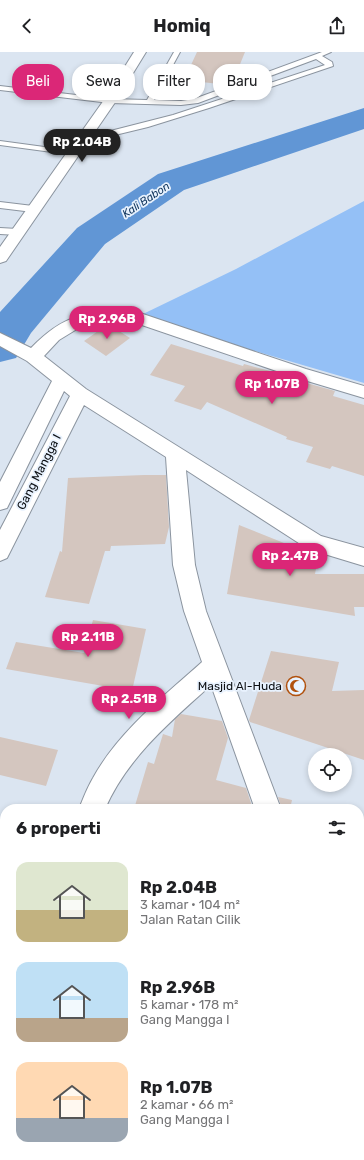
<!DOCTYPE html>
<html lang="id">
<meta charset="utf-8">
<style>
:root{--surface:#fff;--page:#f6f6f6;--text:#202124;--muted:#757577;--accent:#db2777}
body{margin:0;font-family:Rubik,sans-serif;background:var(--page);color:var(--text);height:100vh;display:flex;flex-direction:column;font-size:15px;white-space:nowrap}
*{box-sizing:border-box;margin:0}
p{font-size:13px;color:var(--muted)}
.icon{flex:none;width:22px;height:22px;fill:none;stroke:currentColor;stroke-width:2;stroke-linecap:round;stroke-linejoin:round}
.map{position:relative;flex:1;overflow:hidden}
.sheet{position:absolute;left:0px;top:752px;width:364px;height:356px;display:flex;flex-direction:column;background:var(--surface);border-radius:16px 16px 0 0;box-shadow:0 2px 6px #0003}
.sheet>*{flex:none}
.hud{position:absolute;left:12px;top:12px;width:340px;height:36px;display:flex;gap:8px}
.fabs{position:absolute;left:308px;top:696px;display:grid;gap:8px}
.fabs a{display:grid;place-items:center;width:44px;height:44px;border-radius:50%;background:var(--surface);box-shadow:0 2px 6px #0003;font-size:20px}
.price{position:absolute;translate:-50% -34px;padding:0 9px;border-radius:14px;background:var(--accent);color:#fff;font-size:13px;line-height:26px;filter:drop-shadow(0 1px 2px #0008)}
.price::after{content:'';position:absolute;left:50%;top:24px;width:12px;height:9px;margin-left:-6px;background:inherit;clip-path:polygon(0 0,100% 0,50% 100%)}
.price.active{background:#222;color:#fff}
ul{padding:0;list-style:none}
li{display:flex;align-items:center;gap:12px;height:100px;padding:0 16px}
li span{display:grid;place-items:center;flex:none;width:112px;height:80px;border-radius:12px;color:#555}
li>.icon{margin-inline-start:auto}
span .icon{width:48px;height:48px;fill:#fffc;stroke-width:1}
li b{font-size:17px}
h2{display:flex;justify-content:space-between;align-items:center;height:48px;padding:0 16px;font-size:17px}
.chip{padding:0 14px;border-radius:16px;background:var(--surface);box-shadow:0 2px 6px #0003;font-size:14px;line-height:36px}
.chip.active{background:var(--accent);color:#fff}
header{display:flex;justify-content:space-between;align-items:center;height:52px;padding:0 16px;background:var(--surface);font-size:18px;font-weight:700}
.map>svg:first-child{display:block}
</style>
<header><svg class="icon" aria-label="back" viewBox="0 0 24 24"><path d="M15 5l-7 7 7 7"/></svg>Homiq<svg class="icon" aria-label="share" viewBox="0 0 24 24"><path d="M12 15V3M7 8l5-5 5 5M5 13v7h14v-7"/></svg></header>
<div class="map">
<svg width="364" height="1108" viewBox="0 0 364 1108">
<rect width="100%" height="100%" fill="#dbe5f1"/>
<!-- green -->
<path fill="#94c0f6" d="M 364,149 L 364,331 L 217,288 L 146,265 L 143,262 L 236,217 Z"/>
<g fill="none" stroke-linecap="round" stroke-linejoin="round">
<!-- river -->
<path fill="#6196d5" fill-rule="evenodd" d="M 364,56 L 364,77 L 184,138 L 105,192 L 31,281 L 16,306 L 0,310 L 0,260 L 77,176 L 158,122 Z"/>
</g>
<!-- building -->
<path fill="#d4c6bf" d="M 197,0 L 245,0 L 232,32 L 228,33 L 184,28 Z
M 108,272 L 130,286 L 106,304 L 84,289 Z
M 171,292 L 243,314 L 244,312 L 278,321 L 296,328 L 335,339 L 333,344 L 364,353 L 364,424 L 332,414 L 330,417 L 306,410 L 313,395 L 286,387 L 287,385 L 207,350 L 201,358 L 174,349 L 185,334 L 150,323 Z
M 144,423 L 166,423 L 169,475 L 165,492 L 111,494 L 110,499 L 105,499 L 89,552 L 45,545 L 60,499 L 62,500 L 68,426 Z
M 239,473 L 284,491 L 282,497 L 318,505 L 315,522 L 364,522 L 364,555 L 354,555 L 355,564 L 227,542 Z
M 93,568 L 146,577 L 132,639 L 6,617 L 16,590 L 84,601 Z
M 271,599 L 339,610 L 332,639 L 364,638 L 364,708 L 250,670 L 249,668 Z
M 181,662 L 222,669 L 228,686 L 216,728 L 246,736 L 253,757 L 134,757 L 148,710 L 154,712 L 163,682 L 172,685 L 175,667 Z
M 0,685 L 58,698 L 46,734 L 0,723 Z
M 278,745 L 292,748 L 290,757 L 282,757 Z"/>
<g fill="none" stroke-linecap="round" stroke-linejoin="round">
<defs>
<path id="lane" d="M 174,0 L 180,0 L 154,48 L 181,49 L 194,47 L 322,0 L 331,0 L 322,4 L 332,10 L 333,14 L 209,56 L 148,75 L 82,91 L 78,89 L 79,87 L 173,63 L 325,13 L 316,7 L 198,51 L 181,53 L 110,51 L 0,38 L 0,34 L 110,47 L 147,48 Z
M 0,89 L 74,99 L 78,101 L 74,103 L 0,93 Z
M 0,150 L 33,154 L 37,157 L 33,160 L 0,156 Z
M 0,176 L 18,177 L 22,180 L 18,183 L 0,182 Z"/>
<path id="street" d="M 134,259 L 306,317 L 364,334 L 364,346 L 294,325 L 133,270 L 93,271 L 77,277 L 59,288 L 44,304 L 86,337 L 321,484 L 364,496 L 364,514 L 308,497 L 186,418 L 195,513 L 206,559 L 281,757 L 255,757 L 211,633 C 170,670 127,706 105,757 L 79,757 C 83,747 87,736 93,726 C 119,679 163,645 202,610 L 184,559 L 173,513 L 166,405 L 84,353 L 7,506 L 0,509 L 0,478 L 70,344 L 64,339 L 7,456 L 0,458 L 0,430 L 52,329 L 27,309 L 0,294 L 0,281 L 31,296 C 66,260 86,261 134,259 Z
M 0,832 L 5,833 L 5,861 L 0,860 Z
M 5,977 L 5,1018 L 0,1020 L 0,979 Z
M 359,987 L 364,989 L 364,1030 L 359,1028 Z
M 0,1067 L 5,1068 L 5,1100 L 0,1099 Z
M 69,1103 L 125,1103 L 127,1108 L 71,1108 Z"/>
<path id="secondary" d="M 134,0 L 146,0 L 116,49 L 6,209 L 0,211 L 0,195 L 104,48 Z"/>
</defs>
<!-- lane casing -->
<use href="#lane" stroke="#8b949f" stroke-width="2"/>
<!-- street casing -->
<use href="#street" stroke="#8b949f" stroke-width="2"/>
<!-- secondary casing -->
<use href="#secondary" stroke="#8b949f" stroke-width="2"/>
<!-- lane -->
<use href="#lane" fill="#fff" fill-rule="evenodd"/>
<!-- street -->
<use href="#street" fill="#fff" fill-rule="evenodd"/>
<!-- secondary -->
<use href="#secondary" fill="#fff" fill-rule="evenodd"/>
</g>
<!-- icons -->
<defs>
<symbol id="mosque-ring" viewBox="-11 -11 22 22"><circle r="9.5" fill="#e8f2fe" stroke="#b1510d" stroke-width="1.5"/><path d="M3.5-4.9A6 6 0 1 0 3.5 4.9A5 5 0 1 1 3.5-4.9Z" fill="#b1510d"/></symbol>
</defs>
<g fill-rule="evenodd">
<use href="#mosque-ring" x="285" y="623" width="22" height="22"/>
</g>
<g text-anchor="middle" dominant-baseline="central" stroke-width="3.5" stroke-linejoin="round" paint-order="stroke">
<!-- far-water labels -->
<g font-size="11" font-style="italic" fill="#0e335c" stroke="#e8f2fe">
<text transform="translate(146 148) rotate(-34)">Kali Babon</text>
</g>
<!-- street labels -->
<g font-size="12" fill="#0c0f13" stroke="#e8f2fe">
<text transform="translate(39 420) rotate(-63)">Gang Mangga I</text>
</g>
<!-- poi labels -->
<g font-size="12" fill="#0c0f13" stroke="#e8f2fe" text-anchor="end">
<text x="282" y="634">Masjid Al-Huda</text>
</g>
</g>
</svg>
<div class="fabs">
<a><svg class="icon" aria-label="locate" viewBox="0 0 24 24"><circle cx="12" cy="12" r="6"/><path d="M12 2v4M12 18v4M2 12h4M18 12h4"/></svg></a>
</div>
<b class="price active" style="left:82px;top:111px">Rp 2.04B</b>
<b class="price" style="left:107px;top:288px">Rp 2.96B</b>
<b class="price" style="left:272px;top:353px">Rp 1.07B</b>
<b class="price" style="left:290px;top:525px">Rp 2.47B</b>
<b class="price" style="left:88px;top:606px">Rp 2.11B</b>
<b class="price" style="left:129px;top:668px">Rp 2.51B</b>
<div class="hud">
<a class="chip active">Beli</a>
<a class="chip">Sewa</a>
<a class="chip">Filter</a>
<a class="chip">Baru</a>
</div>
<section class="sheet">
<h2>6 properti<svg class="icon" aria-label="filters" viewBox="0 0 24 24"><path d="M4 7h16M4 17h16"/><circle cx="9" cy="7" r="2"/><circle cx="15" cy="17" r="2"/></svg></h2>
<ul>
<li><span style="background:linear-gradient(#dfe7d0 60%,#c2b280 0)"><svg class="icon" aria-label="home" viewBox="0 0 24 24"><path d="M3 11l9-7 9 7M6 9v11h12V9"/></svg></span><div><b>Rp 2.04B</b><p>3 kamar · 104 m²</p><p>Jalan Ratan Cilik</p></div></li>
<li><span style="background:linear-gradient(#bfe0f5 70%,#b9a48a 0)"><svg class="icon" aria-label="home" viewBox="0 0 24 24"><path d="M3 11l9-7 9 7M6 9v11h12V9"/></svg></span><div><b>Rp 2.96B</b><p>5 kamar · 178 m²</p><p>Gang Mangga I</p></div></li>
<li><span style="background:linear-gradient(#ffd9b3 70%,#9aa5b1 0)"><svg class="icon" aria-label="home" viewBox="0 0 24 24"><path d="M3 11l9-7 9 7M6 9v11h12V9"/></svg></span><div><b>Rp 1.07B</b><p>2 kamar · 66 m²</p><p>Gang Mangga I</p></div></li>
</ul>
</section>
</div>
